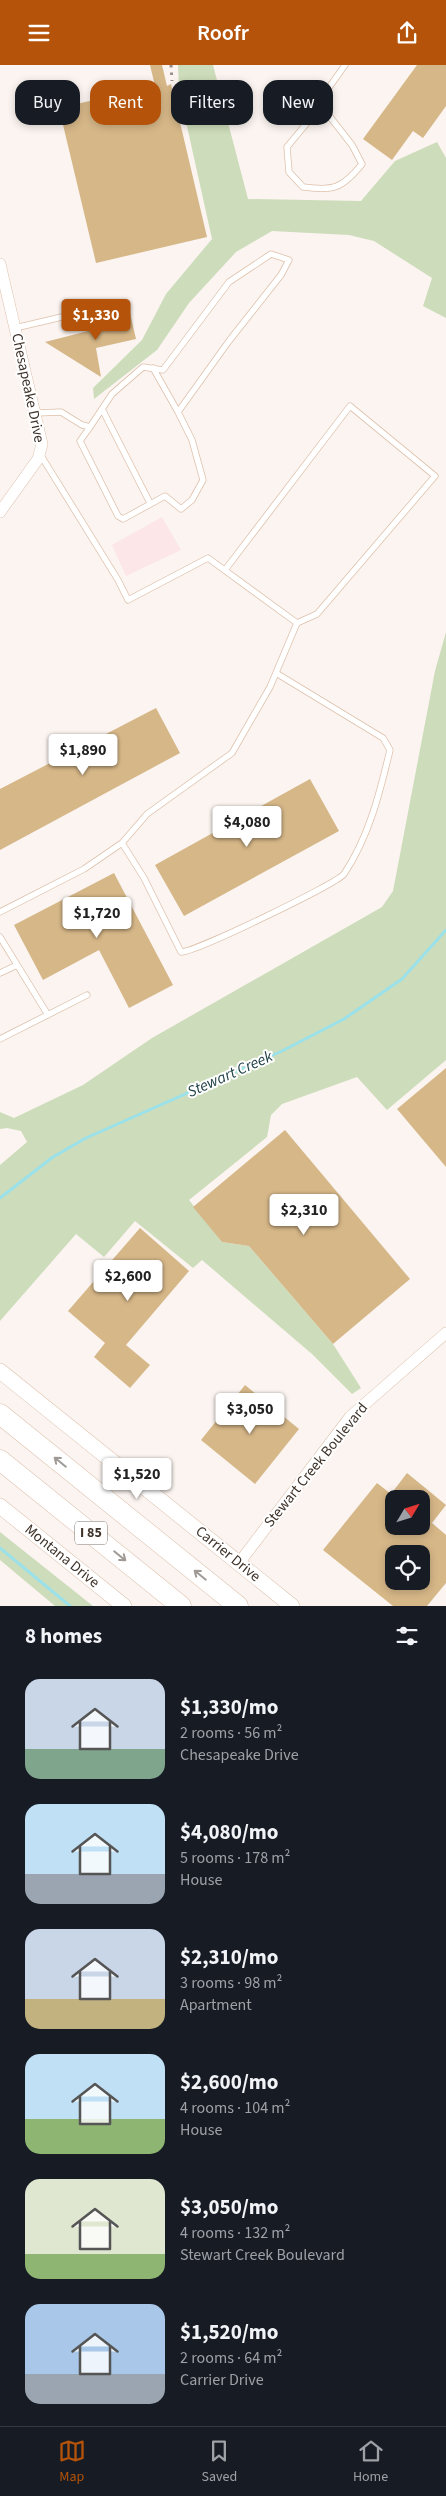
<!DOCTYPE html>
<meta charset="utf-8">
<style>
:root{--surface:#171b24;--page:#20242c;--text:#f1f3f6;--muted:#9ea1a6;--line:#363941;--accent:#b45309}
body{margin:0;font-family:"Source Sans 3",sans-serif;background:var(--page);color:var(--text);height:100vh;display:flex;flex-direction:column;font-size:19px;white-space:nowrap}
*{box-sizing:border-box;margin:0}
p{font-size:16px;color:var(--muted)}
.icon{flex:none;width:28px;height:28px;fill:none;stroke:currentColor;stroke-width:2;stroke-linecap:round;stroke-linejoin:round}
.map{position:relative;height:1541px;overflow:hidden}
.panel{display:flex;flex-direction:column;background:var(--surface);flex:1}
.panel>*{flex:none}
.hud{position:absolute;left:15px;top:15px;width:416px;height:45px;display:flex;gap:10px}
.needle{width:32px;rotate:52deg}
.controls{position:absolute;left:385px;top:1425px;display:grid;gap:10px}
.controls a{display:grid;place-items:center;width:45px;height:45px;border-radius:10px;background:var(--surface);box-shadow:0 2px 8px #0003;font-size:25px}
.price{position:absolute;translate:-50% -42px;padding:0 11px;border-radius:5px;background:#fff;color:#222;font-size:16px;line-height:32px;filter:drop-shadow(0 1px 2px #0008)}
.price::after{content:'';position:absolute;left:50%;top:30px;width:15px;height:11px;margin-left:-8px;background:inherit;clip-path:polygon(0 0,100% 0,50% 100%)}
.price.on{background:var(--accent);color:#fff}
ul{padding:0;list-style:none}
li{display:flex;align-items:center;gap:15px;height:125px;padding:0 25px}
li span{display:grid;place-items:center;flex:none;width:140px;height:100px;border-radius:15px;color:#555}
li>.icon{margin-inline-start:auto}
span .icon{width:60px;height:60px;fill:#fffc;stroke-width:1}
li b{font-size:21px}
h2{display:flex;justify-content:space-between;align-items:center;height:60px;padding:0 25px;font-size:21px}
.chip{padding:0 18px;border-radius:15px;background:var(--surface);box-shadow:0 2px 8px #0003;font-size:18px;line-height:45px}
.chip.on{background:var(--accent);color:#fff}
header{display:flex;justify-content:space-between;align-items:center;height:65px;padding:0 25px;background:var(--accent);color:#fff;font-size:22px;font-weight:600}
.tabs{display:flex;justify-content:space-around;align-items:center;height:70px;border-top:1px solid var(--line);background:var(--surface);font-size:14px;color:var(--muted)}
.tabs a{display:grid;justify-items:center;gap:2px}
.tabs .on{color:var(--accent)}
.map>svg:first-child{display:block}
</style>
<header><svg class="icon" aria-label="menu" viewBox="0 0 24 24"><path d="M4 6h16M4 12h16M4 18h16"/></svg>Roofr<svg class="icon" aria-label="share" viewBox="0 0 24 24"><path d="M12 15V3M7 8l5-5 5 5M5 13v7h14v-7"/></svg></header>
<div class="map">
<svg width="446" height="1541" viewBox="0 0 446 1541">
<rect width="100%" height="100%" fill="#fbf4f0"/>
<!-- industrial -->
<path fill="#fce6e7" d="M 162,452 L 181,485 L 126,511 L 112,480 Z"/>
<!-- green -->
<path fill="#cddcba" d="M 178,0 L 213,0 L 248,134 L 361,136 L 395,96 L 437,77 L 446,93 L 446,253 L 423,241 L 432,213 L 374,176 L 349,170 L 272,166 L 236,187 L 189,238 L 157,285 L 94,334 L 93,323 L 142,275 L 166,229 L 212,174 L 179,25 Z
M 446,567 L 446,995 L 387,1045 L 357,1012 L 282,1039 L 271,1050 L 267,1072 L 189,1135 L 222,1177 L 249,1181 L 333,1279 L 361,1323 L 352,1329 L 312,1289 L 202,1195 L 193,1203 L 135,1156 L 104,1192 L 76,1169 L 0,1256 L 0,1100 L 27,1077 L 21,1066 L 7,1063 L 0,1064 L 0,1047 L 14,1053 L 83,1020 L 152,973 L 382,842 L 393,826 L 435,606 Z
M 0,1467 L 93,1541 L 55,1541 L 0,1495 Z"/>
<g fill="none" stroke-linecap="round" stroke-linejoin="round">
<!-- stream -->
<path stroke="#9be1ea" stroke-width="3" d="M 0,1133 L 53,1092 L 86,1073 L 282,986 L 344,954 L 402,914 L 446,865
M 0,1483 L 70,1541"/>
</g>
<!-- building -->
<path fill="#d6b788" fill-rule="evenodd" d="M 150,0 L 162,0 L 167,21 L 171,19 L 207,172 L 96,198 L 59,43 L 155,21 Z
M 417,0 L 446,0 L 446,41 L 423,73 L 413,66 L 392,95 L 363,74 Z
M 130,248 L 136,274 L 96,283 L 101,312 L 45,277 L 92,265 L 90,258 Z
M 156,643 L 180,688 L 0,785 L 0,724 Z
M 310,714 L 339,766 L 184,851 L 155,800 Z
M 114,808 L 173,920 L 129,943 L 99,885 L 43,915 L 14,860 Z
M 446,1003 L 446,1102 L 397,1044 Z
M 285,1065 L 410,1214 L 333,1279 L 249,1181 L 222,1177 L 193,1142 Z
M 140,1163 L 189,1206 L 126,1280 L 150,1300 L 130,1323 L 94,1292 L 105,1278 L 68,1246 Z
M 245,1320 L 299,1364 L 255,1419 L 201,1375 Z
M 407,1408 L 446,1440 L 432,1458 L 446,1470 L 446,1518 L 427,1541 L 393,1541 L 323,1485 L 377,1418 L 391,1429 ZM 394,1434 L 421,1434 L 421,1461 L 394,1461 ZM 394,1489 L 421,1489 L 421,1516 L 394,1516 Z"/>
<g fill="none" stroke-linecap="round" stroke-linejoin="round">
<defs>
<path id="lane" d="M 326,35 L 287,82 L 289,107 L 303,122 C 333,126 342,124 362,99 L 352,80 L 327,48 L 326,35 L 328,24 L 345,0
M 15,263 L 83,247
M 153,303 L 178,347
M 102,344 L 150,438
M 36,348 L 61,347 L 82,360 L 90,362 L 112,329 L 143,302 L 163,305 L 229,217 L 271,189 L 289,195 L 281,210 L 229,276 L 178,347 L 192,375 L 203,415 L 192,435 L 181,444 L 165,431 L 123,454 L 118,451 L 80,376 L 90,362
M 225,505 L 350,341 L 435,411 L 317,549 L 297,558
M 122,778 L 144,813 L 181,887 C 196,887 338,818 344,809 C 369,772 380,727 390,685 L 383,673 L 276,608
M 0,847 L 84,804 L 122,778 L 147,749 L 232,688 L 270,622 L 297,558 L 208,493 L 128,535 L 118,515 L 40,389
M 0,872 L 48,950
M 0,908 L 17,900
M 0,974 L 87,930"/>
<path id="street" d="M 0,199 L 42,379 L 38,394 L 0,447
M 239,1498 L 350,1352 L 446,1268"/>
<path id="secondary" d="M 0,1306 L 292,1541
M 0,1441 L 124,1541"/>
<path id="highway" d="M 0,1349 L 238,1541
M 0,1395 L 181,1541"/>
</defs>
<!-- lane casing -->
<use href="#lane" stroke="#dec0ab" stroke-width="7"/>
<!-- street casing -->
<use href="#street" stroke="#dec0ab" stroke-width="12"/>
<!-- secondary casing -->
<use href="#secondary" stroke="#dec0ab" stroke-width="16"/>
<!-- highway casing -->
<use href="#highway" stroke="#dec0ab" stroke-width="21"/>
<!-- lane -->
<use href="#lane" stroke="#fff" stroke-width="5.5"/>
<!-- street -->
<use href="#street" stroke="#fff" stroke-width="11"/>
<!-- secondary -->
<use href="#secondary" stroke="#fff" stroke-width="15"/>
<!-- highway -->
<use href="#highway" stroke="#fff" stroke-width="20"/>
<!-- rail -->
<path stroke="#998f89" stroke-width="3" stroke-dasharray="2.5 5" stroke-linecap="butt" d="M 171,0 L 172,16"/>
</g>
<!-- one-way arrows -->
<defs><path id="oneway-shaft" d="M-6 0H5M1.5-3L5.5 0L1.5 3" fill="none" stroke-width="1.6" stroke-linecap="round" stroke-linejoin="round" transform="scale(1.25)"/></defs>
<g stroke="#9f9a95">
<use href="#oneway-shaft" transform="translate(60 1397) rotate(-141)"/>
<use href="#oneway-shaft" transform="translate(120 1491) rotate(39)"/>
<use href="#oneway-shaft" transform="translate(200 1510) rotate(-141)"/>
</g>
<g text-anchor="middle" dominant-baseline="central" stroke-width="4" stroke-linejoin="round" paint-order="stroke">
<!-- shield labels -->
<rect fill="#fff" stroke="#79716b" stroke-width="1" x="75" y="1456.5" width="32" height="23" rx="4"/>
<g font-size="14" font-weight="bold" fill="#3f342b">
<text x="91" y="1468">I 85</text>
</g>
<!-- street labels -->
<g font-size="15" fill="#3f342b" stroke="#fff">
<text transform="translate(28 323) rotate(78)">Chesapeake Drive</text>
<text transform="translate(316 1400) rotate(-51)">Stewart Creek Boulevard</text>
<text transform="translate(228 1489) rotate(39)">Carrier Drive</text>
<text transform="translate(62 1491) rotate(39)">Montana Drive</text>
</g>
<!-- water labels -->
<g font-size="16" font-style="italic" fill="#1c3e43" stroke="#fff">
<text transform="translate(230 1009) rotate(-24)">Stewart Creek</text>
</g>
</g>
</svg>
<div class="controls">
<a><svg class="needle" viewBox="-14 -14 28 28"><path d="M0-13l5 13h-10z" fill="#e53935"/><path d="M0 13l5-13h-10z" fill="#9ea1a6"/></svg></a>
<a><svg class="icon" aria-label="locate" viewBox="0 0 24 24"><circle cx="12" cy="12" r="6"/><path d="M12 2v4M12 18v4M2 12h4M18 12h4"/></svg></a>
</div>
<b class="price on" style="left:96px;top:276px">$1,330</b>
<b class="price" style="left:83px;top:711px">$1,890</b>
<b class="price" style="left:247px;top:783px">$4,080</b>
<b class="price" style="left:97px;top:874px">$1,720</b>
<b class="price" style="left:304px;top:1171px">$2,310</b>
<b class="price" style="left:128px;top:1237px">$2,600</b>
<b class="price" style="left:250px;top:1370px">$3,050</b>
<b class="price" style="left:137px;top:1435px">$1,520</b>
<div class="hud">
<a class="chip">Buy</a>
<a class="chip on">Rent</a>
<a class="chip">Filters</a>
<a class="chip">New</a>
</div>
</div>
<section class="panel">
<h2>8 homes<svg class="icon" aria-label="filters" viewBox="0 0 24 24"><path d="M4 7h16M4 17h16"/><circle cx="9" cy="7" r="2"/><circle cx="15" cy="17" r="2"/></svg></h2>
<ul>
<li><span style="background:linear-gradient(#c9d6e8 70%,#7fa58c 0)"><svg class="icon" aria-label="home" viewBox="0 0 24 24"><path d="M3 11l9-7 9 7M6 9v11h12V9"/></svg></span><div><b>$1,330/mo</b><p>2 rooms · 56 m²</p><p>Chesapeake Drive</p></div></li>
<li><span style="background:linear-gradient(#bfe0f5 70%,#9aa5b1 0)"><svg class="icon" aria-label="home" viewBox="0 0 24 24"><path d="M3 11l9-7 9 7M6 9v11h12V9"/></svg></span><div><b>$4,080/mo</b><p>5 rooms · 178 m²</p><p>House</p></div></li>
<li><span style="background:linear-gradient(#c9d6e8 70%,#c2b280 0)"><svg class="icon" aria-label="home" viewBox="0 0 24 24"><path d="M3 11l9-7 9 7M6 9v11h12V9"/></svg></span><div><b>$2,310/mo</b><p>3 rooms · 98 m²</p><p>Apartment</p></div></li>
<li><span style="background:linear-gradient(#bfe0f5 65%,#8fb573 0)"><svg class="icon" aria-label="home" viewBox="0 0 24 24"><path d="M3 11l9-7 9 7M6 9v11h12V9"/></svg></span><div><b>$2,600/mo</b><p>4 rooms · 104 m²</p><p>House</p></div></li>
<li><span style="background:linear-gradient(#dfe7d0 75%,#8fb573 0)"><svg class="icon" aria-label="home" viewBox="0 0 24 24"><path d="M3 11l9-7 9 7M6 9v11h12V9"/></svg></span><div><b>$3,050/mo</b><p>4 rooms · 132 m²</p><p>Stewart Creek Boulevard</p></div></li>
<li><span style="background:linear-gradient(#a9c7e8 70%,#9aa5b1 0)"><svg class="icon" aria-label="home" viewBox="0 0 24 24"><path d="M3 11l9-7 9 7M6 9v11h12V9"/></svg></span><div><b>$1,520/mo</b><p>2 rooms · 64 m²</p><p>Carrier Drive</p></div></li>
</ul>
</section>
<nav class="tabs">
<a class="on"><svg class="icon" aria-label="map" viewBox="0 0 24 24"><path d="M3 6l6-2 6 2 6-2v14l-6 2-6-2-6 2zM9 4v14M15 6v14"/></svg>Map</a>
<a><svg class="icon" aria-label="saved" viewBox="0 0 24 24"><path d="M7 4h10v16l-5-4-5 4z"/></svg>Saved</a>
<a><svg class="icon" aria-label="home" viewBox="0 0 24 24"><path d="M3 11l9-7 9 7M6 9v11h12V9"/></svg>Home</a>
</nav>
